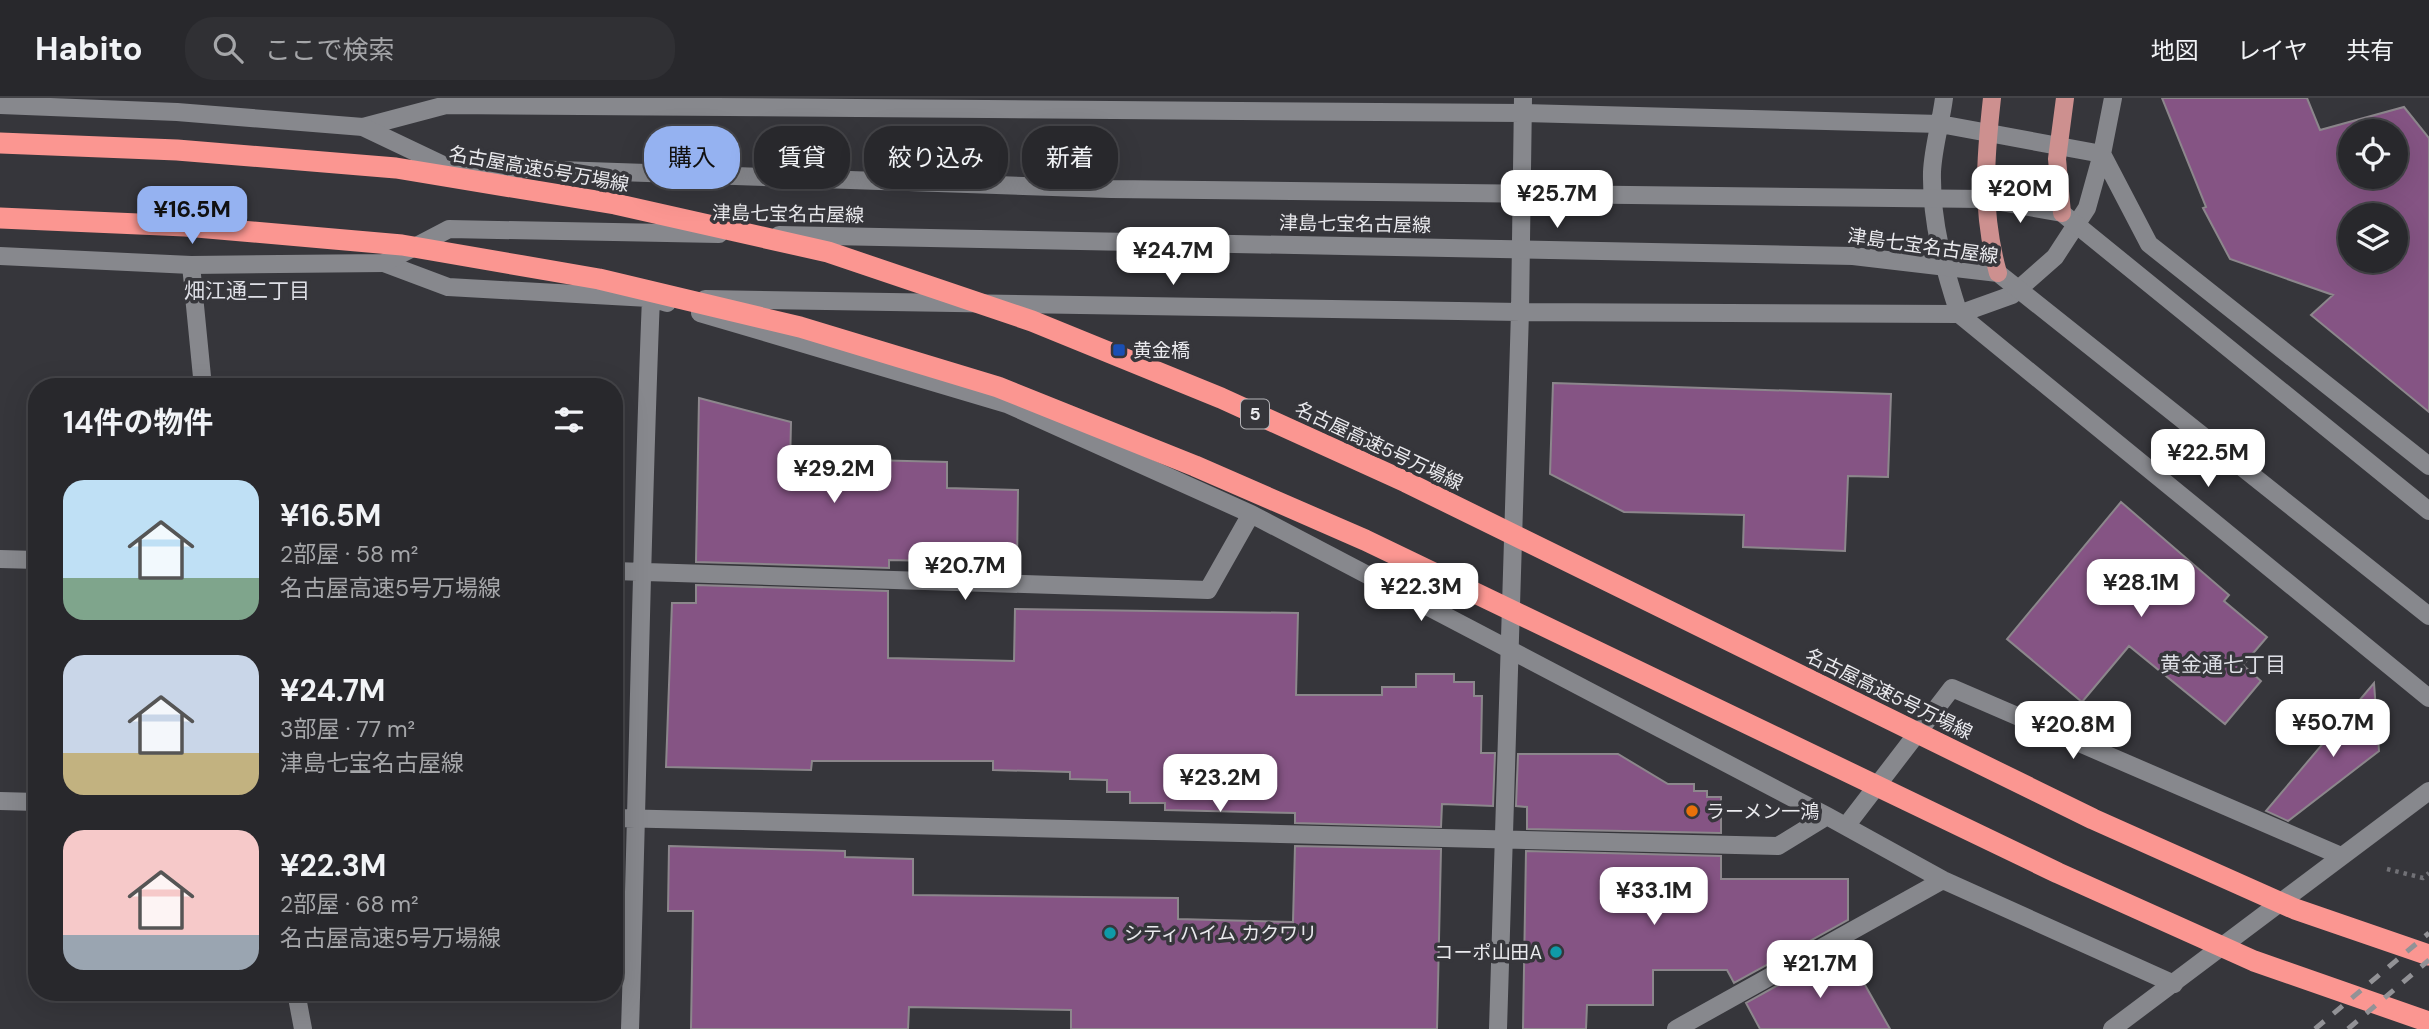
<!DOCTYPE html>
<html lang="ja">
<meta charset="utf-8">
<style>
:root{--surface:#28282c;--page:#303034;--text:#f1f3f6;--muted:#a5a6a9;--line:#444448;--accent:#95b2f1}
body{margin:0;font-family:"DM Sans","Noto Sans JP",sans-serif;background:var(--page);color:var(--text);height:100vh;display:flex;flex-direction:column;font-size:26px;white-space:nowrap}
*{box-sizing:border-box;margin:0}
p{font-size:23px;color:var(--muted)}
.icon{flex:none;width:38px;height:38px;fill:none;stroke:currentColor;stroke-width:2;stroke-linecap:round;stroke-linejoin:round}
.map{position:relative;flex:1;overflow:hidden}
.panel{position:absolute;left:28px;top:280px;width:595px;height:623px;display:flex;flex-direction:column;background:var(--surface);border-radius:28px;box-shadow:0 7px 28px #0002,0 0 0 2px var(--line)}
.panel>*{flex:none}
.hud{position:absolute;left:644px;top:28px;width:665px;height:63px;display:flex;gap:14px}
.buttons{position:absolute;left:2338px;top:21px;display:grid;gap:14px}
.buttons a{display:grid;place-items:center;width:70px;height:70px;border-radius:50%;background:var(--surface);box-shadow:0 7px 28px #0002,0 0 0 2px var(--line);font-size:35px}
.price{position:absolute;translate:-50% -60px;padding:0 16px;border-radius:14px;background:#fff;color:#222;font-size:23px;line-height:46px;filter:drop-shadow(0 2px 4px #0008)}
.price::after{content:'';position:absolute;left:50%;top:42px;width:21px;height:16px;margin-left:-10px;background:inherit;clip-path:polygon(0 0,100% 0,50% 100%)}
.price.active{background:var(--accent);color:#111}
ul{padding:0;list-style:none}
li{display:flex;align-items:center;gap:21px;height:175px;padding:0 35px}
li span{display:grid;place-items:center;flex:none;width:196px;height:140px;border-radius:21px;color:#555}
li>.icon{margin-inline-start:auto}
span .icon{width:84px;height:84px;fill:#fffc;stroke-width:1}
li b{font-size:30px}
h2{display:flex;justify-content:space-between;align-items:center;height:84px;padding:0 35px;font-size:30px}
.tag{padding:0 24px;border-radius:28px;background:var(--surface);box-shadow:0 7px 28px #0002,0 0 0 2px var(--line);font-size:24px;line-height:63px}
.tag.active{background:var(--accent);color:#111}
header{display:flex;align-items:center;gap:42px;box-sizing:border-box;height:98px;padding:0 35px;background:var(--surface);border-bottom:2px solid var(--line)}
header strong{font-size:33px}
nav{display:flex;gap:38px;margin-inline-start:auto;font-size:24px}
.search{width:490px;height:63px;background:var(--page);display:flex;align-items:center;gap:18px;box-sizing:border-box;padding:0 24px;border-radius:28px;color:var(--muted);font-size:26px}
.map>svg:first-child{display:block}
</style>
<header>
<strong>Habito</strong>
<div class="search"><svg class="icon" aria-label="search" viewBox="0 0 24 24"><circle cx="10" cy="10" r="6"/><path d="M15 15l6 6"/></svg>ここで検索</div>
<nav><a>地図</a><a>レイヤ</a><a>共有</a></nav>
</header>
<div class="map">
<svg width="2429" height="931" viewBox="0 0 2429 931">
<rect width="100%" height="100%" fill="#36363b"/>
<!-- building -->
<path fill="#855484" stroke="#8c878c" stroke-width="2" fill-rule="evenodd" d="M 2162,0 L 2307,0 L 2320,32 L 2404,9 L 2429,40 L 2429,314 L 2311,217 L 2333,197 L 2230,161 L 2203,110 L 2206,109 ZM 2350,33 L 2396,33 L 2396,79 L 2350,79 ZM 2350,117 L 2396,117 L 2396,163 L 2350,163 Z
M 1553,285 L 1891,296 L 1888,379 L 1848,378 L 1845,453 L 1743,449 L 1744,417 L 1624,414 L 1550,376 Z
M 699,300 L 791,324 L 790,369 L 868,370 L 868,362 L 947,364 L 947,390 L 1018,392 L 1017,465 L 889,462 L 889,470 L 696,464 Z
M 2121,404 L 2229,497 L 2224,503 L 2267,539 L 2243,567 L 2261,583 L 2225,626 L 2129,548 L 2082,604 L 2007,541 Z
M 696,487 L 888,493 L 888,560 L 1014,563 L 1015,511 L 1298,515 L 1296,597 L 1382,597 L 1382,589 L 1416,589 L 1416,576 L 1454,576 L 1454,584 L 1474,584 L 1474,598 L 1482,598 L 1481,655 L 1495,655 L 1493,708 L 1442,706 L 1441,729 L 1295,725 L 1295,715 L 1165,712 L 1165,705 L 1130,705 L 1130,694 L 1107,694 L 1107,682 L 1070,681 L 1070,674 L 993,672 L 993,663 L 812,663 L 811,672 L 666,669 L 672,505 L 696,505 Z
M 2374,585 L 2379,653 L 2288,723 L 2266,713 Z
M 1518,656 L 1618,656 L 1668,686 L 1694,686 L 1694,693 L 1707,693 L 1707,699 L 1721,699 L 1721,735 L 1527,731 L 1527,709 L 1516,708 Z
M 669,748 L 845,753 L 845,759 L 913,761 L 913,797 L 1178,800 L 1178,821 L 1293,824 L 1295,748 L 1441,751 L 1437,931 L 1071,931 L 1071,912 L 909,909 L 908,931 L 691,931 L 693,813 L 668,813 Z
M 1526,753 L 1721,758 L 1721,781 L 1848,781 L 1848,822 L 1734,885 L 1727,872 L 1653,872 L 1653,907 L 1587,907 L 1586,931 L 1523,931 Z
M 1848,848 L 1848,857 L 1890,931 L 1760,931 L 1746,905 Z"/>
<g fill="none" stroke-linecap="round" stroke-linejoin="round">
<!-- path -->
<path stroke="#717176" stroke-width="4.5" stroke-dasharray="3.5 5" stroke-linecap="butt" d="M 2387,771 L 2423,780 L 2429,775"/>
<!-- street -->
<path stroke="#87888d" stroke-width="18" d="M 1944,0 C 1941,24 1933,50 1932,74 C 1931,124 1944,170 1959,216 L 2429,600
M 363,29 L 446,7 L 1522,15 L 1940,26 L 2102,56
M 2102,56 L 2149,146 L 2429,368
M 384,165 L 448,189 L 649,200
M 191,167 L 203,289
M 705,201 L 1520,214 L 1959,216 L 2012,197 L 2055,159 L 2087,110 L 2102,56 L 2113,0
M 700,215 L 1007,306 L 1251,416 L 1827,718 L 1943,782 L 2174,886
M 0,461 L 37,462
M 614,473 L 1208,492 L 1251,416
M 0,703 L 37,704
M 614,720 L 1778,748 L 1827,718
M 1846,728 L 1952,590 L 2341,758
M 296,894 L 303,931
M 630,931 C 638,687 641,444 651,200 L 667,205
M 1498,931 L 1520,214 L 1523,0
M 1676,931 L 1943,782"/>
<!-- secondary -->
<path stroke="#87888d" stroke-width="18" d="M 0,7 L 177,14 L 363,29 L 445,68 L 1111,91 L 1984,101 L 2062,115 L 2429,413
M 779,137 L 1853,158 L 1998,175 L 2429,518
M 0,158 L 191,167 L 384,165 L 449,131 L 719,136
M 2112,931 L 2429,693"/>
<!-- primary -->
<path stroke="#cd908f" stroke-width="18" d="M 1992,0 C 1985,63 1981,113 1998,175
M 2062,115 L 2057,61 L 2065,0"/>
<!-- highway -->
<path stroke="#fb9691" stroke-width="21" d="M 0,45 L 177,52 L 396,70 L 615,106 L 828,154 L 1032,223 L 1221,300 L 1406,384 L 2093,721 L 2295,811 L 2429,857
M 0,120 L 185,128 L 402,147 L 599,181 L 800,229 L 998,289 L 1195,368 L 1365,442 L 2058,775 L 2254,863 L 2429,924"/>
<!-- rail -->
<path stroke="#929296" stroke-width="5" stroke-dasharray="12 12" stroke-linecap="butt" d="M 2315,931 L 2429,835
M 2348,931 L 2429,862"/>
</g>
<!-- markers -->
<rect fill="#1a4fb4" stroke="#36363b" stroke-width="2.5" x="1112" y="245" width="14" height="14" rx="3.5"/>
<circle fill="#e8710a" stroke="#36363b" stroke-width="2.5" cx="1692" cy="713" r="7"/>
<g fill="#0f9aa8" stroke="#36363b" stroke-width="2.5">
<circle cx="1110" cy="835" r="7"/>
<circle cx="1556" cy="854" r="7"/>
</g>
<g text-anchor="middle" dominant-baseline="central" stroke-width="7" stroke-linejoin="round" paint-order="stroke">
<!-- shield labels -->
<rect fill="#36363b" stroke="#b4b4b8" stroke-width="2" x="1241" y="301.5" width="28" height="29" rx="5"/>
<g font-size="18" font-weight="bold" fill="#eaeaee">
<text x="1255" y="316">5</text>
</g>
<!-- street labels -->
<g font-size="19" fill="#eaeaee" stroke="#36363b">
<text transform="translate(539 71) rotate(10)">名古屋高速5号万場線</text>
<text transform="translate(788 116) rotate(1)">津島七宝名古屋線</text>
<text transform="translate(1355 126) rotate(1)">津島七宝名古屋線</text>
<text transform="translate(1923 148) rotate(8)">津島七宝名古屋線</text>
<text transform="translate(1379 348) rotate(25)">名古屋高速5号万場線</text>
<text transform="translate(1889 596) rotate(26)">名古屋高速5号万場線</text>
</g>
<!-- poi labels -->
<g font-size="19" fill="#eaeaee" stroke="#36363b" text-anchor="start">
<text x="1133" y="252">黄金橋</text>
<text x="1706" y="713">ラーメン一鴻</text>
<text x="1124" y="835">シティハイム カクワリ</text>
<text x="1542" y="854" text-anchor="end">コーポ山田A</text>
</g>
<!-- neighbourhood labels -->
<g font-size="21" fill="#dedfe6" stroke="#36363b">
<text x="247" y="193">畑江通二丁目</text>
<text x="2223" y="567">黄金通七丁目</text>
</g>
</g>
</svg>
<div class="buttons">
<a><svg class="icon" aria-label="locate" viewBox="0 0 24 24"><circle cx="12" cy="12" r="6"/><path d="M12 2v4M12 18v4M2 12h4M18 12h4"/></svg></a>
<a><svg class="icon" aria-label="layers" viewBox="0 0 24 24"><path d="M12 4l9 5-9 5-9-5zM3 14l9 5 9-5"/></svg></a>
</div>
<b class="price" style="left:2020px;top:127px">¥20M</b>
<b class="price" style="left:1557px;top:132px">¥25.7M</b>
<b class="price active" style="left:192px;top:148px">¥16.5M</b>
<b class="price" style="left:1173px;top:189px">¥24.7M</b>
<b class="price" style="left:2208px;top:391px">¥22.5M</b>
<b class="price" style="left:834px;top:407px">¥29.2M</b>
<b class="price" style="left:965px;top:504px">¥20.7M</b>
<b class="price" style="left:2141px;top:521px">¥28.1M</b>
<b class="price" style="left:1421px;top:525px">¥22.3M</b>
<b class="price" style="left:2333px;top:661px">¥50.7M</b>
<b class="price" style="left:2073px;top:663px">¥20.8M</b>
<b class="price" style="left:1220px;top:716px">¥23.2M</b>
<b class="price" style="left:1654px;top:829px">¥33.1M</b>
<b class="price" style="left:1820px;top:902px">¥21.7M</b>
<div class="hud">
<a class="tag active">購入</a>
<a class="tag">賃貸</a>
<a class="tag">絞り込み</a>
<a class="tag">新着</a>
</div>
<section class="panel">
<h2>14件の物件<svg class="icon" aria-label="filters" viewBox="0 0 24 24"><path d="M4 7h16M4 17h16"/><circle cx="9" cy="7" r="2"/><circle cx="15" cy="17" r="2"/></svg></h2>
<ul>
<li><span style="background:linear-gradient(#bfe0f5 70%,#7fa58c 0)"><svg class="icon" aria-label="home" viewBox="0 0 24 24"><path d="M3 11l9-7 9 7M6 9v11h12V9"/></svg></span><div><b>¥16.5M</b><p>2部屋 · 58 m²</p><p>名古屋高速5号万場線</p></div></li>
<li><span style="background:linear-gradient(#c9d6e8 70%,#c2b280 0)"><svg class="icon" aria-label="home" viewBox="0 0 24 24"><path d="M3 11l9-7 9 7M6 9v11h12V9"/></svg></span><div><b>¥24.7M</b><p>3部屋 · 77 m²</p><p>津島七宝名古屋線</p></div></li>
<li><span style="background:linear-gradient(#f6c9c9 75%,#9aa5b1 0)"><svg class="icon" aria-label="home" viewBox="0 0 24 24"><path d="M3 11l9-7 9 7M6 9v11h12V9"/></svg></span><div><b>¥22.3M</b><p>2部屋 · 68 m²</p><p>名古屋高速5号万場線</p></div></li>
</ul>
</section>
</div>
